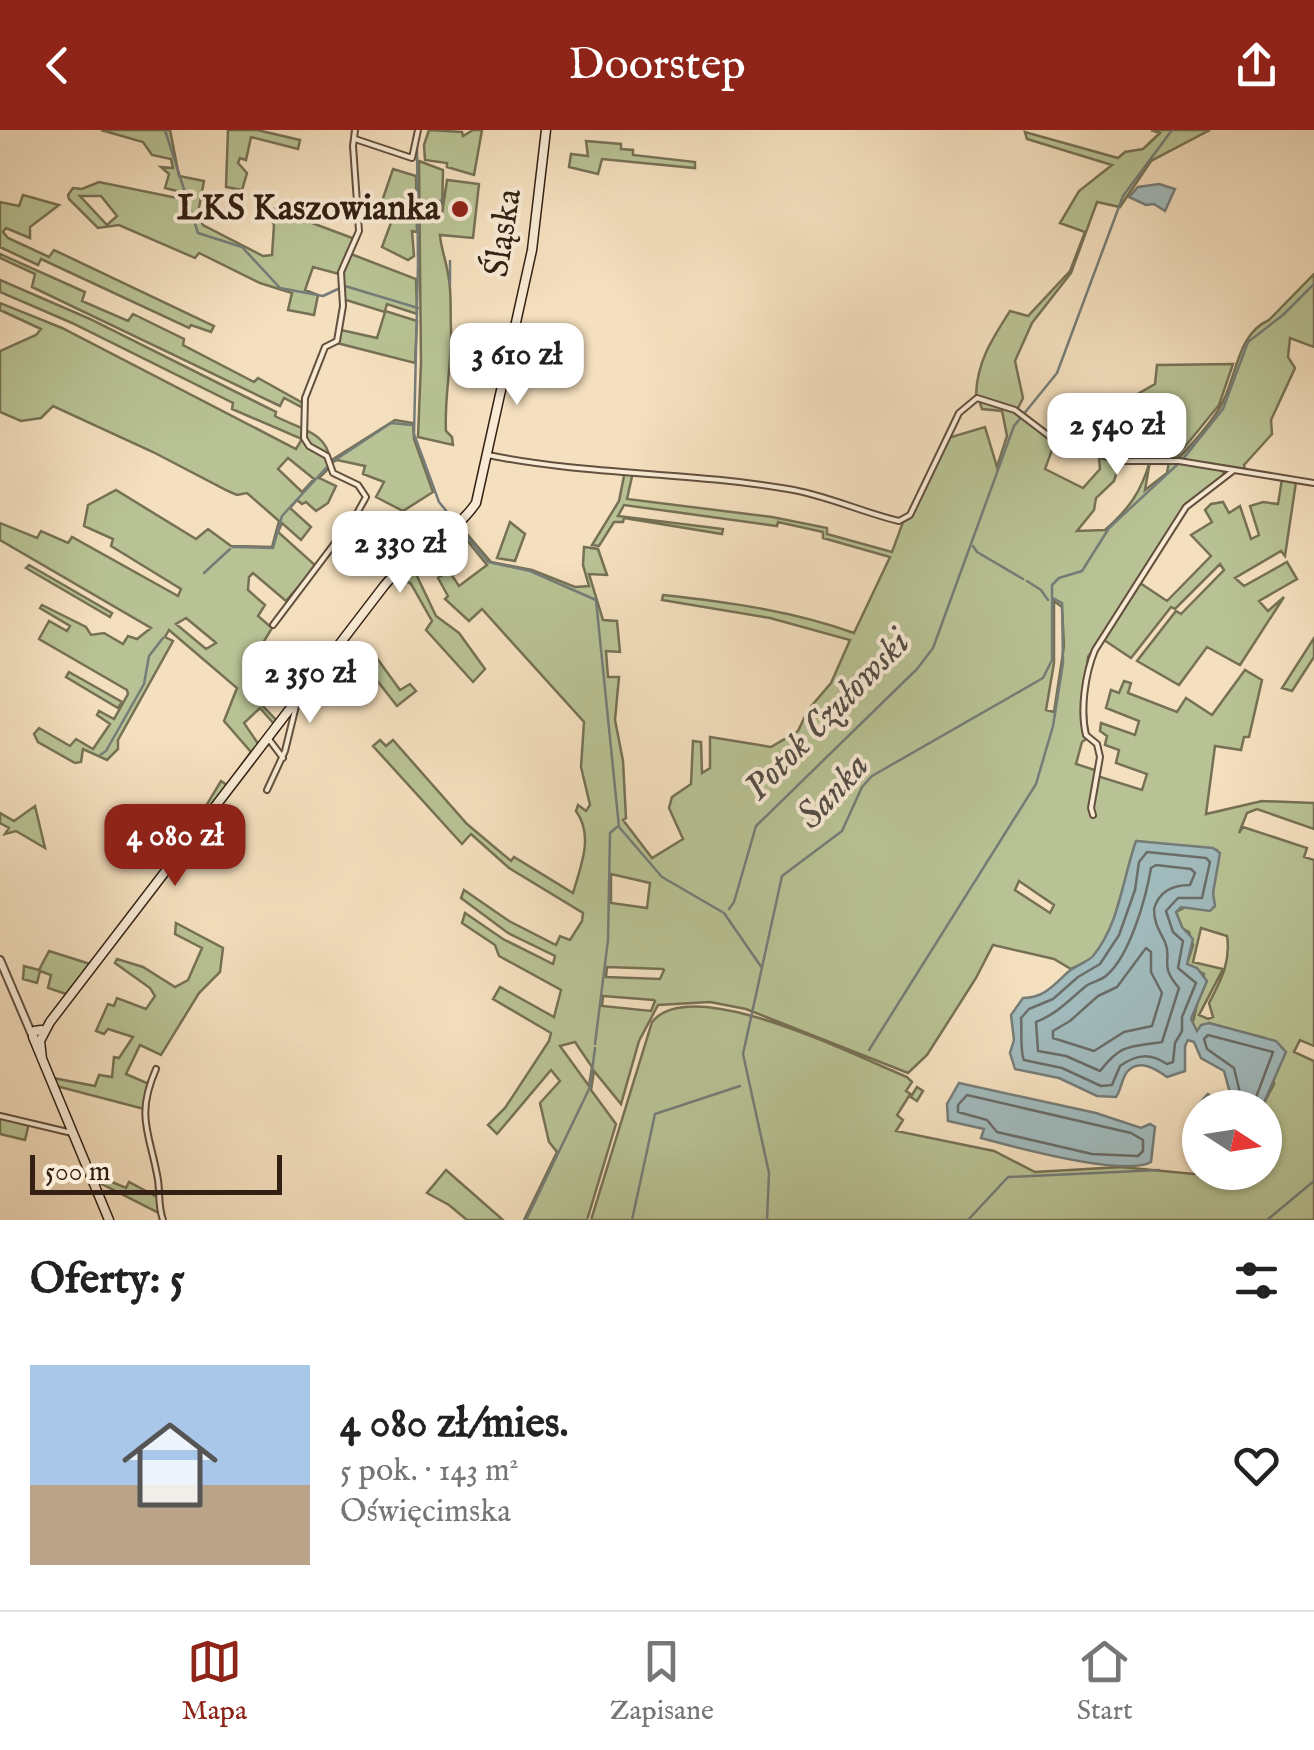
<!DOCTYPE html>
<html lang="pl">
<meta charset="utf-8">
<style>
:root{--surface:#fff;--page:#f6f6f6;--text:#222;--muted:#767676;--line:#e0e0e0;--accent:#8f2418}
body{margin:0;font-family:"IM FELL English",serif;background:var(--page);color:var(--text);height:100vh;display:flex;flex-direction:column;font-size:38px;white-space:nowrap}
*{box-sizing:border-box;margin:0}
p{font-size:32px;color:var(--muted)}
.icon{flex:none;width:55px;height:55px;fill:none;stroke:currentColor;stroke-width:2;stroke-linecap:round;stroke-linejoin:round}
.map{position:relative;height:1090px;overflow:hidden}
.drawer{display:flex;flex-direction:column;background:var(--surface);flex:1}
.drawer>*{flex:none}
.needle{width:65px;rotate:102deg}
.tools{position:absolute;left:1182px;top:960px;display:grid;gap:20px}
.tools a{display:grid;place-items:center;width:100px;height:100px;border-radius:50%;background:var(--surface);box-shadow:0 2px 8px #0004;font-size:50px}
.scale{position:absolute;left:30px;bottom:25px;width:252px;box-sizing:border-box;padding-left:10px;border:5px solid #332013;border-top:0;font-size:28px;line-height:35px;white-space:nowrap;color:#332013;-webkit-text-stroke:8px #f8ead5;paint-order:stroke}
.price{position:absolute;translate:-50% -85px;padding:0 22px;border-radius:20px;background:#fff;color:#222;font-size:32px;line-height:65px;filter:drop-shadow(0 2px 5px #0008)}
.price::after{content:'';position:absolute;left:50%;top:60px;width:30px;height:22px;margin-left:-15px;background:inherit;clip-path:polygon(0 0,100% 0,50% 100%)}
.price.selected{background:var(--accent);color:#fff}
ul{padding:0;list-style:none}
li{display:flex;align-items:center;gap:30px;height:250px;padding:0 30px}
li span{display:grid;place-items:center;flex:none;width:280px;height:200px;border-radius:0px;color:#555}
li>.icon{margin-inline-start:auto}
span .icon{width:120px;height:120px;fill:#fffc;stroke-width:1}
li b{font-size:42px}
h2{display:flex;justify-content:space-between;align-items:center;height:120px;padding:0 30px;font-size:42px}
header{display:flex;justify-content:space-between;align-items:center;height:130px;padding:0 30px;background:var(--accent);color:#fff;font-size:45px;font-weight:600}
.menu{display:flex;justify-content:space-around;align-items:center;height:140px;border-top:2px solid var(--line);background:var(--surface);font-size:28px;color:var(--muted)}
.menu a{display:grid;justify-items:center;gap:5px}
.menu .selected{color:var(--accent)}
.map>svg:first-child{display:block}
</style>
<header><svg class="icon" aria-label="back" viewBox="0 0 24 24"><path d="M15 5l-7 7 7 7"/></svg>Doorstep<svg class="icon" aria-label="share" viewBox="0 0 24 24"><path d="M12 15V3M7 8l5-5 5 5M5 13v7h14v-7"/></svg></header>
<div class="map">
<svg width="1314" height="1090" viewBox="0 0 1314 1090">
<rect width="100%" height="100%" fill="#f4dfbe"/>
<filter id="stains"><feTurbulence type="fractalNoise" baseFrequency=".002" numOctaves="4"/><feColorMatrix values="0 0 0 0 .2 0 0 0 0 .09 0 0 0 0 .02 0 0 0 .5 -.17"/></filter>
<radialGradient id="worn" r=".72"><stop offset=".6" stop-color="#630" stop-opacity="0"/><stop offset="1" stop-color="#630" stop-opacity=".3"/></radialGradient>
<!-- green -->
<path fill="#b8c294" stroke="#767154" stroke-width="2.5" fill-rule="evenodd" d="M 101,0 L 170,0 L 179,46 L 204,51 L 198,83 L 203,95 L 263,126 L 272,125 L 274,95 L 264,75 L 355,109 L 339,144 L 313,137 L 305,160 L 318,165 L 314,185 L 288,180 L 292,163 L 260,153 L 199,123 L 195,128 L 119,95 L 98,98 L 69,69 L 68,65 L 73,58 L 82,59 L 99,52 L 177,68 L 177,61 L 165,58 L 169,44 L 161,37 L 173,38 L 171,29 L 152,25 L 143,12 ZM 80,66 L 101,66 L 117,86 L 107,95 Z
M 228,0 L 257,0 L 300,10 L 298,19 L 251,7 L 246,30 L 240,28 L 238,33 L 247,43 L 242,60 L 226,57 Z
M 429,0 L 462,2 L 463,6 L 473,0 L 482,0 L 474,45 L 447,37 L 447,33 L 425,30 L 424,15 Z
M 1151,0 L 1210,0 L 1151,31 L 1120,77 L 1097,72 L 1071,143 L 1032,193 L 1015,231 L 1023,268 L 1017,280 L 976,265 C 977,232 992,209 1010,181 L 1028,186 L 1070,141 L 1085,102 L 1060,93 L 1079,61 L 1112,35 L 1027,9 L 1025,2 L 1118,28 L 1125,22 L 1143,19 L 1160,3 Z
M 586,11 L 621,14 L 621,19 L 633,20 L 633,25 L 695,32 L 695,38 L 602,29 L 598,44 L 569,37 L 571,24 L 588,26 Z
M 419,31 L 443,40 L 442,84 L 447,50 L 479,54 L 473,108 L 440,105 C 441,119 446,130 448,144 C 452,161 450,181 451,199 C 452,234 444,267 446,301 L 452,307 L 453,315 L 418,307 L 421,233 Z
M 393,39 L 416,46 L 417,102 L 412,101 L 414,126 L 408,130 L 382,117 L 392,90 L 380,77 Z
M 23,65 L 59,75 L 30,97 L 30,108 L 6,98 L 3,102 L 8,108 L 49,127 L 54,120 L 214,196 L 211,202 L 191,195 L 189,198 L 41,129 L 38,135 L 0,117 L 0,72 L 19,76 Z
M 0,124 L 85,162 L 82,171 L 128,191 L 133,184 L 184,209 L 183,215 L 254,252 L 258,248 L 303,273 L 305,279 L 284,268 L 280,276 L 32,157 L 35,144 L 0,128 Z
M 351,124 L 416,149 L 417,184 L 387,174 L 385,181 L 417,191 L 415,233 L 337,213 L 341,200 L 377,208 L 385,182 L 343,169 L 343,145 Z
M 1314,144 L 1314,217 L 1290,208 L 1288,227 L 1295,238 L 1271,290 L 1272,304 L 1244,335 L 1245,339 L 1178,329 C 1192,314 1208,297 1219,279 C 1237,251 1235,205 1269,190 Z
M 0,150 L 90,189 L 276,282 L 275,286 C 296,298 328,301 330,331 L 395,290 L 413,293 L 414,309 L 433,362 L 403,381 L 376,367 L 384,352 L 363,344 L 365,336 L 337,330 L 328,334 L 329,338 L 319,348 L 336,356 L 328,373 L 316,381 L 306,372 L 302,374 L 297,370 L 290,378 L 311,397 L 301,410 L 282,393 L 278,402 L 316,436 L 286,471 L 253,443 L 249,447 L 248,460 L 265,475 L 258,486 L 272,498 L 258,521 L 285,548 L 276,559 L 268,551 L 258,555 L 263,561 L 258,566 L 261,574 L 277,591 L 274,594 L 260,578 L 244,593 L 259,615 L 204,686 L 201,684 L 221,651 L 227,655 L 251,622 L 224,591 L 237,558 L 169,500 L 165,507 L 173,511 L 118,610 L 118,619 L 107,630 L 83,619 L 81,632 L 75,633 L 38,612 L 34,604 L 39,598 L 70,616 L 76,609 L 93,619 L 110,594 L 97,585 L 99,581 L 114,589 L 128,564 L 127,560 L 39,509 L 49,491 L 67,501 L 70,496 L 40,478 L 42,475 L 86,497 L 91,505 L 104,503 L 123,514 L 128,506 L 137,509 L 151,498 L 0,410 L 0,393 L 37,408 L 41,401 L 68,413 L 72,407 L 178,466 L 181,459 L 111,416 L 113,409 L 84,396 L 88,375 L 116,360 L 196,409 L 208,399 L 231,416 L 272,417 L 279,391 L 247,363 L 237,365 L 228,361 L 153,322 L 53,276 L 41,288 L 21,291 L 0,282 L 0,221 L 36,205 L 41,199 L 0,180 L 0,173 L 62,198 L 296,319 L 302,309 L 232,279 L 233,273 L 72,193 L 0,162 ZM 288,328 L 314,349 L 302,362 L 278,339 ZM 186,488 L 215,512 L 216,513 L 206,519 L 176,494 Z
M 1233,234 L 1219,275 L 1174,330 L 1133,329 L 1135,317 L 1148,296 L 1115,277 L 1155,254 L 1157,235 ZM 1164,269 L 1179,272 C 1183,289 1182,293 1172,309 L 1149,296 Z
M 979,270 L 1013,281 L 1055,312 L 1045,339 L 1083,358 L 1100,339 L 1099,326 L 1120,333 L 1114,351 L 1096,368 L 1094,380 L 1077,401 L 1105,400 C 1129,379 1141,362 1150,331 L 1145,360 L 1167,343 L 1169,332 L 1222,339 L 1225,347 L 1192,372 L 1088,527 L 1081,583 L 1086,609 L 1082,612 L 1076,634 L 1098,641 L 1097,646 L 1142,660 L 1147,644 L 1116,633 L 1119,620 L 1105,615 L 1107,606 L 1100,601 L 1101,593 L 1135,605 L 1139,591 L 1106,578 L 1111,560 L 1119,563 L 1124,551 L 1131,553 L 1128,563 L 1177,582 L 1186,568 L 1212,585 L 1245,540 L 1262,550 L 1249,607 L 1244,607 L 1241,620 L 1215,616 L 1206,684 L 1262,671 L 1314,673 L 1314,699 L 1257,679 L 1247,683 L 1239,703 L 1243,697 L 1307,718 L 1304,727 L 1314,730 L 1314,916 L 1300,910 L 1294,922 L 1314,931 L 1314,1090 L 591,1090 L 652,892 C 692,842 857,927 907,947 L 912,952 L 906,961 L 912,965 L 917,957 L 923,961 L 917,971 L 909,966 L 897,985 L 903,990 L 896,1001 L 994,1021 L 1035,1042 L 1121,1037 L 1194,1044 L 1200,1041 L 1265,1042 L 1265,978 L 1262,977 L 1274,954 L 1265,908 L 1209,893 L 1197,902 L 1192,896 L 1204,844 L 1187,834 L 1193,815 L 1189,802 L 1182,798 L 1176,782 L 1213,763 L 1217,720 L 1137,711 L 1110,802 L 1092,829 L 1071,839 L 1054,829 L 993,815 L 976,848 L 927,925 L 908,943 L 746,879 L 710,872 L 658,875 L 639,911 L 621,974 L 594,941 L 591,960 L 616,994 L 587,1090 L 524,1090 L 557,1022 L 549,1012 L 540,973 L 560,951 L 551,940 L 497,1004 L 488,995 L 505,978 L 549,911 L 551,903 L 493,869 L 500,857 L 554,887 L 561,860 L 499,826 L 495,815 L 462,793 L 465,783 L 503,809 L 553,834 L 555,826 L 508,803 L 461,768 L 464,760 L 509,791 L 556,815 L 560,806 L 570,810 L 582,791 L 583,783 L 509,738 L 471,704 L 462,714 L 373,616 L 380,610 L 386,616 L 393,610 L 467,694 L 511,731 L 514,727 L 573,763 C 581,735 594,706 576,681 L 578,675 L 586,681 L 590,675 L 581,637 L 584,592 L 482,479 L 469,491 L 445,469 L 448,466 L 438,448 L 449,441 L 459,456 L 487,435 L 457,398 L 460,396 L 491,432 L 532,440 L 575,457 L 589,456 L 583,435 L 584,417 L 598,419 L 607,445 L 589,444 L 603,490 L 617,491 L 620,522 L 606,521 L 608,547 L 619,547 L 615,590 L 623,631 L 626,688 L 623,690 L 652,728 L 683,709 L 669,678 L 672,667 L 691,654 L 693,611 L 701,612 L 702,643 L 710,638 L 710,607 L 771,617 L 798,601 L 808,580 L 831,553 L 850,510 L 770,488 L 662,470 L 663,465 C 728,472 793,481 854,503 L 890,427 L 823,408 L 823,402 L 778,392 L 777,396 L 624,375 L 618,386 L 723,399 L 722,404 L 624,388 L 623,392 L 614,392 L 599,416 L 592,415 L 619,371 L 625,341 L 633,342 L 627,369 L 772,387 L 827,398 L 827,404 L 892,422 L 903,392 L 910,388 L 948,308 L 985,297 L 997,337 L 1007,306 L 1002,281 L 982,279 ZM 1054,471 L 1062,477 L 1064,516 L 1054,582 L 1046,580 L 1054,533 ZM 611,744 L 650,753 L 647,778 L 611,773 ZM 1019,751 L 1054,775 L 1050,783 L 1015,760 ZM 1201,798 L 1227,806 C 1231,832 1221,850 1209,873 L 1213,887 L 1208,889 L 1199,885 L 1223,839 L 1193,832 ZM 607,837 L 663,839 L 664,840 L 660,849 L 606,847 ZM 603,866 L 654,870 L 655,871 L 651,881 L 602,876 ZM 575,912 L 592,937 L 589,956 L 560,916 Z
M 1282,349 L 1296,352 L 1285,426 L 1281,421 L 1235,448 L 1244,456 L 1287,432 L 1297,449 L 1259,471 L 1268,481 L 1284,467 L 1240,535 L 1207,517 L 1179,555 L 1137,531 L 1176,481 L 1181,484 L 1224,440 L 1220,434 L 1175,479 L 1171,477 L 1131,528 L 1104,510 L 1140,453 L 1167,471 L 1211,426 L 1191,405 L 1212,392 L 1205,380 L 1211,374 L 1223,372 L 1229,383 L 1240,376 L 1251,409 L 1259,405 L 1250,376 L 1263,372 L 1278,374 Z
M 510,392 L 525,404 L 515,431 L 497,428 Z
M 418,428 L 423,437 L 416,444 L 436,486 L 459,503 L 485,539 L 473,552 L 426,500 L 432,491 L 411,454 L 397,445 Z
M 29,435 L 112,483 L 110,487 L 26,438 Z
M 1314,508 L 1314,527 L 1292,561 L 1282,558 Z
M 371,520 L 400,560 L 410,554 L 416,561 L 397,576 L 361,530 Z
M 69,542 L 122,572 L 118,578 L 66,547 Z
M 35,676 L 45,718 L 16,701 L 5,704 L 9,698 L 0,693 L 0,683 L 14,691 Z
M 176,793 L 223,818 L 220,842 L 199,863 L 161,925 L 140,915 L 126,944 L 149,954 L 144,979 L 56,956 L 53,948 L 95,956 L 99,945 L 112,947 L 114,927 L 119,928 L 133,907 L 108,899 L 104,904 L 96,901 L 108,874 L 114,876 L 117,868 L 146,879 L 155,866 L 150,858 L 115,833 L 117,829 L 143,837 L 175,857 L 188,850 L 202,818 L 175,804 Z
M 49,821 L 90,834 L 66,864 L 48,858 L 51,845 L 40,841 L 37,853 L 23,849 L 24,836 L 39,840 Z
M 0,987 L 29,993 L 25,1010 L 0,1004 Z
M 446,1040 L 503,1090 L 467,1090 L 449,1075 L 427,1063 Z
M 93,1044 L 126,1058 L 129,1052 L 157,1067 L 159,1083 L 96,1051 Z"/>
<!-- water -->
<path fill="#a1babc" stroke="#757c78" stroke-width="2.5" d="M 1159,54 L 1175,59 L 1165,81 L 1154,74 L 1146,75 L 1129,67 L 1138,57 Z
M 1136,711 L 1213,718 L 1220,723 L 1213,763 L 1215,776 L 1210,781 L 1181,777 L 1176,782 L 1182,797 L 1193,809 L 1187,834 L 1197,838 L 1207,851 L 1191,889 L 1197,901 L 1201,895 L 1209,893 L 1276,911 L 1286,922 L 1262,977 L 1200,978 L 1200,1014 L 1191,1010 C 1193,992 1194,977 1208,964 L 1222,974 L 1230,963 L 1224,941 L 1201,928 L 1194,912 L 1188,910 L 1185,916 L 1185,941 L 1167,947 C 1156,939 1139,928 1127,942 C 1122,948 1121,960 1116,967 L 1097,966 L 1059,948 L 1015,939 L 1010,923 L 1014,910 L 1011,885 L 1023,868 C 1044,868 1054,855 1068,842 C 1075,836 1089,831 1093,826 C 1120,793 1122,750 1136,711 Z
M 959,953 L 1096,983 L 1141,998 L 1150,994 L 1155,997 L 1151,1032 C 1125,1047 1014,1017 981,1008 L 984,999 L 948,991 L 947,974 Z"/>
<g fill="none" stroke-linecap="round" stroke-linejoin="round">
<!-- shore -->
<path stroke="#6a6d68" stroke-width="2.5" d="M 1147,722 L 1206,728 L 1210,732 L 1202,768 L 1178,768 L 1166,781 L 1173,802 L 1183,811 L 1178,838 L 1196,853 L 1182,887 L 1182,901 L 1175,913 L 1173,932 L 1167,934 C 1150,923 1137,924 1120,936 L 1112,955 L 1101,956 L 1062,938 L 1024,930 C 1020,924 1022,897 1021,888 L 1029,879 L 1053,869 L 1078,847 L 1100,834 L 1119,805 L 1135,760 L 1139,732 Z
M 1156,735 L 1191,739 L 1195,743 L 1190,755 C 1172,755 1159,761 1154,779 C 1154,793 1159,800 1165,812 C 1173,831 1158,834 1179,858 L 1162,912 C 1130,917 1122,913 1100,941 L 1066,926 L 1038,921 L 1036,892 C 1057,884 1069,870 1086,856 C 1093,851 1101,851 1107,845 C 1130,825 1146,768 1151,738 Z
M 1146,818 L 1151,822 L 1151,842 L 1162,863 L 1152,896 L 1124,902 L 1094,921 L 1053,908 L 1053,901 L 1070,891 L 1098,866 L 1117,857 Z
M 967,965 L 1131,1003 L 1143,1010 L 1143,1021 L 1138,1026 L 1092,1024 L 997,1002 L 987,990 L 958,982 L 958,975 Z
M 1233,978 L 1240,963 L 1234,938 L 1207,919 L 1204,909 L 1208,905 L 1273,922 L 1252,978"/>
<!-- stream -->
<path stroke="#757c78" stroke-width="2.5" d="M 165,0 L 198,103 L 242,117 L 280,158 L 323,166 L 340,158
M 417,16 L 418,135 L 414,304 L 439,372 L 488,432 L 530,441 L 596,470 L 619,697 L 662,747 L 724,783 L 762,838
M 420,79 L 442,70
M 450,131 L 450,154
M 345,156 L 418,178
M 1183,329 L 1223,279 L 1248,212 L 1283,185 L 1314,154
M 332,332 L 391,293 L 412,295
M 973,416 L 977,422 L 1023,449
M 233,417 L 273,418 L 282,386 L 327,337
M 204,443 L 230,419
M 1027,451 L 1041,460 L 1048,470
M 100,625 L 106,621 L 144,554 L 149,526 L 163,508
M 729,779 L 734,772 L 756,696 L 917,539 L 933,518 L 1014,296 L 1057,243 L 1123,66 L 1172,0
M 595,914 L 608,810 L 610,703 L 617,697
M 869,920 L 1036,654 L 1053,596 L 1063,533 L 1062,473 L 1053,468
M 526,1090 L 590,957 L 595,918
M 632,1090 L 655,984 L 740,956
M 767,1090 L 769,1043 L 743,924 L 782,746 L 842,701 L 862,657 L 872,646 L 1043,548 L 1052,530 L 1052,455 L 1059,448 L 1082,441 L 1109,398 L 1179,333
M 968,1090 L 1008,1047 L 1159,1040
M 1267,1090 L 1314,1051"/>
<defs>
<path id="minor" d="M 355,9 L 412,28 L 418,0
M 488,325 C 586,345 689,342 788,359 C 826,365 861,382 899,391 L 910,385 L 959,283 L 977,268 L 1015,280 L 1053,309 L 1119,331 L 1179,331 L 1314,353
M 273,495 L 356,385 L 366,367 L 358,355 L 333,343 L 327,326 L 309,316 L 304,308 L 305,268 L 325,217 L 337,211 L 343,176 L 341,142 L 359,101 L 353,16 L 355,0
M 268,608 L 283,628
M 267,660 L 285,621 L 296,576
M 1093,685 L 1091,678 L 1100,627 L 1097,614 L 1086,605 C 1080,580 1085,544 1095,520 L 1186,377 L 1234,340
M 156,939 C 135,987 150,1003 158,1050 C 160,1064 158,1076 163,1090
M 0,986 L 72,1003"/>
<path id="tertiary" d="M 0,830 L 32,905"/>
<path id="secondary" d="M 41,900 L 34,901 L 33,907 L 109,1090
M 42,929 L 40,911 L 50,892 L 384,456 C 410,424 453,407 476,373 L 532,120 L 546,0"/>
</defs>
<!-- minor casing -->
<use href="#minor" stroke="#63503e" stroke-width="8"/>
<!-- tertiary casing -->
<use href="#tertiary" stroke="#63503e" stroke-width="10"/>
<!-- secondary casing -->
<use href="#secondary" stroke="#332013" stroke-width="11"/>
<!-- minor -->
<use href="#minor" stroke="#f8ead5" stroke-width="4"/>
<!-- tertiary -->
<use href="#tertiary" stroke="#f8ead5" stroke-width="6"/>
<!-- secondary -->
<use href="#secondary" stroke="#f8ead5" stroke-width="8"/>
</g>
<!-- markers -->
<circle fill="#8f2418" stroke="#f8ead5" stroke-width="4" cx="460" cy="79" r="10"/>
<g text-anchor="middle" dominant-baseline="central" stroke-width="8" stroke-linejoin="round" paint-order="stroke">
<!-- poi labels -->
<g font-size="35" font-weight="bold" fill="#332013" stroke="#f8ead5" text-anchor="end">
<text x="440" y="79">LKS Kaszowianka</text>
</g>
<!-- street labels -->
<g font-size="35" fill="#332013" stroke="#f8ead5">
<text transform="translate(504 103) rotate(-81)">Śląska</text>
</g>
<!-- water labels -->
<g font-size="38" font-style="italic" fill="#544e46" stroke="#f8ead5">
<text transform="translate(828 586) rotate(-46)">Potok Czułowski</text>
<text transform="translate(834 662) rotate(-48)">Sanka</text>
</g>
</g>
<rect width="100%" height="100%" filter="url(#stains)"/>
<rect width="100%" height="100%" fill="url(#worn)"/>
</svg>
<div class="tools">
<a><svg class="needle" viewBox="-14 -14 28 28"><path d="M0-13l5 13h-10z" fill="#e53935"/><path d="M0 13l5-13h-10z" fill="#767676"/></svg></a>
</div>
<div class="scale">500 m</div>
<b class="price" style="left:517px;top:278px">3 610 zł</b>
<b class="price" style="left:1117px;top:348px">2 540 zł</b>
<b class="price" style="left:400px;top:466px">2 330 zł</b>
<b class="price" style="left:310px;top:596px">2 350 zł</b>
<b class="price selected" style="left:175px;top:759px">4 080 zł</b>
</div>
<section class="drawer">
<h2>Oferty: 5<svg class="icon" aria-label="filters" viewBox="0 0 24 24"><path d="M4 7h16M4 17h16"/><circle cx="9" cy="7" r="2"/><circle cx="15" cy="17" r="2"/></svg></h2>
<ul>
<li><span style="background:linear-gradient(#a9c7e8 60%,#b9a48a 0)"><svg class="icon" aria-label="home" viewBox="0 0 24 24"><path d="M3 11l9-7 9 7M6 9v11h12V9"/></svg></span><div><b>4 080 zł/mies.</b><p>5 pok. · 143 m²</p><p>Oświęcimska</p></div><svg class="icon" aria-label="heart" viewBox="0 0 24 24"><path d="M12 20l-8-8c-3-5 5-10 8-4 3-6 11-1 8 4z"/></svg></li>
</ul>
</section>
<nav class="menu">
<a class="selected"><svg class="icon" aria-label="map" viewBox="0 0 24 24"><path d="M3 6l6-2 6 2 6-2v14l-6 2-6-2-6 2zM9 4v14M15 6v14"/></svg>Mapa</a>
<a><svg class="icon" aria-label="saved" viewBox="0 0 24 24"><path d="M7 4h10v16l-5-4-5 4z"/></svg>Zapisane</a>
<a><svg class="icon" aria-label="home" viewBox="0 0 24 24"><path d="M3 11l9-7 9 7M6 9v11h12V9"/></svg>Start</a>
</nav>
